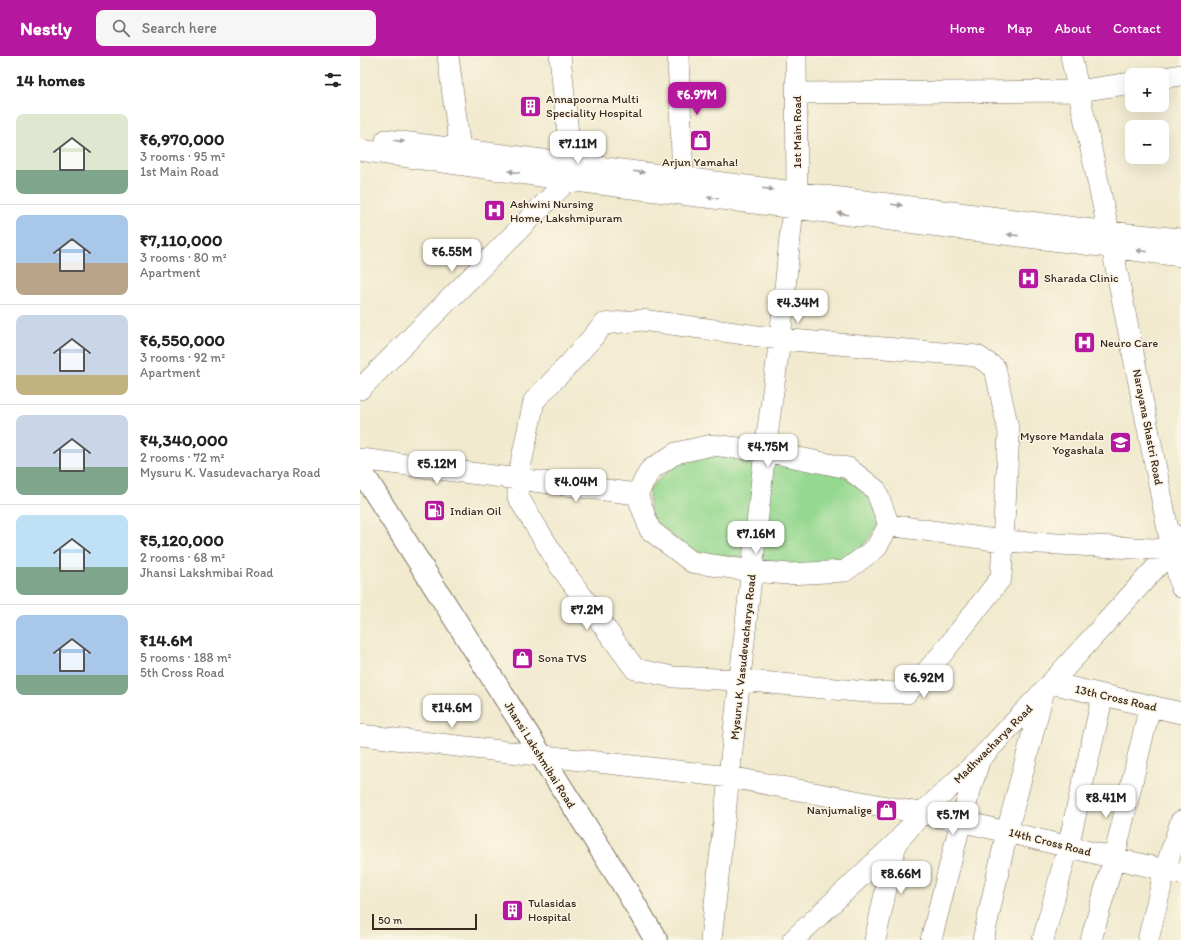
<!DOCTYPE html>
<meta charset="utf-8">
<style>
:root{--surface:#fff;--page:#f6f6f6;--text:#222;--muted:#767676;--line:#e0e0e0;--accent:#b5179e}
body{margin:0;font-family:Itim,sans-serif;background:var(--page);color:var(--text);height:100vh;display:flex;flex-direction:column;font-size:15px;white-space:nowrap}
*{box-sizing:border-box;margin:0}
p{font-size:13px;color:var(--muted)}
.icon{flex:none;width:22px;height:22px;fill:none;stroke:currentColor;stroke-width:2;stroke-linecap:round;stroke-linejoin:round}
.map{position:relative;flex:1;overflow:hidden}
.sheet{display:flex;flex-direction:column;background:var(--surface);width:360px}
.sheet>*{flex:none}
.buttons{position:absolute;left:765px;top:12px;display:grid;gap:8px}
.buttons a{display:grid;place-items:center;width:44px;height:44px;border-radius:8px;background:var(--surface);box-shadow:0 4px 16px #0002;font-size:20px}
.scale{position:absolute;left:12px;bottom:10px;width:105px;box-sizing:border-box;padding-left:4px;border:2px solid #3b2a1e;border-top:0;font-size:11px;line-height:14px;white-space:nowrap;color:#3b2a1e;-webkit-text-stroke:3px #fcf5e5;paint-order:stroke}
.price{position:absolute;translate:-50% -34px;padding:0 9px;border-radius:8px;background:#fff;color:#222;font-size:13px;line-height:26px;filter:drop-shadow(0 1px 2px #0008)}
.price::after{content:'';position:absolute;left:50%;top:24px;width:12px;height:9px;margin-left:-6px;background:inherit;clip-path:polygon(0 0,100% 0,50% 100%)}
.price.active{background:var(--accent);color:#fff}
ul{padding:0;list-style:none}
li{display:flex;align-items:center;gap:12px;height:100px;padding:0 16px}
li+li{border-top:1px solid var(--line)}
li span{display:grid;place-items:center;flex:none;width:112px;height:80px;border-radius:8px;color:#555}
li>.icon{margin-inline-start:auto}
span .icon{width:48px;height:48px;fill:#fffc;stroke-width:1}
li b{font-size:17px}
h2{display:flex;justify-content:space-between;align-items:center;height:48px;padding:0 16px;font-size:17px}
header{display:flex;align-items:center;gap:24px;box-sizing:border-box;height:56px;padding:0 20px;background:var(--accent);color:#fff}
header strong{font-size:19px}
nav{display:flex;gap:22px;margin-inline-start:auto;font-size:14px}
.search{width:280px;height:36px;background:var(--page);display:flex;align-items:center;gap:10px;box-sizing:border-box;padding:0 14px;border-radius:8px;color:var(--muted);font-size:15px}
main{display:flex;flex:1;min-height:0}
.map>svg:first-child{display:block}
</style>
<header>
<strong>Nestly</strong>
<div class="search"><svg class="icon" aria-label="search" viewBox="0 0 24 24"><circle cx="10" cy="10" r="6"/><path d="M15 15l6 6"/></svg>Search here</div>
<nav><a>Home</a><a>Map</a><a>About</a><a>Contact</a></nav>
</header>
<main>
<section class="sheet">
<h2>14 homes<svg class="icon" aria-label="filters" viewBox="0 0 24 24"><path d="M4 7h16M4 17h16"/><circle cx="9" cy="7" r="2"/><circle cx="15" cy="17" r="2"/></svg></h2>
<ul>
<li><span style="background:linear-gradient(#dfe7d0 70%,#7fa58c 0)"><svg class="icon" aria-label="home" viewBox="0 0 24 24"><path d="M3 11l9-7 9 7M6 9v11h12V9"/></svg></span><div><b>₹6,970,000</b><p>3 rooms · 95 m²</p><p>1st Main Road</p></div></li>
<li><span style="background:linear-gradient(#a9c7e8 60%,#b9a48a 0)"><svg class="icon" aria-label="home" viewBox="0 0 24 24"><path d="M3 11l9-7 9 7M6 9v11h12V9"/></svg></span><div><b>₹7,110,000</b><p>3 rooms · 80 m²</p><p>Apartment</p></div></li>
<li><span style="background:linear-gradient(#c9d6e8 75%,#c2b280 0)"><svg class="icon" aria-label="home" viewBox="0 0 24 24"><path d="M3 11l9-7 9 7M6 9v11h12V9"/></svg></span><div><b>₹6,550,000</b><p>3 rooms · 92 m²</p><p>Apartment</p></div></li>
<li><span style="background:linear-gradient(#c9d6e8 65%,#7fa58c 0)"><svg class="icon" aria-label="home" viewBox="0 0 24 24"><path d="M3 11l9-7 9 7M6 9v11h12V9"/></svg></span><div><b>₹4,340,000</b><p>2 rooms · 72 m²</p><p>Mysuru K. Vasudevacharya Road</p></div></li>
<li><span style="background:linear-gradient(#bfe0f5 65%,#7fa58c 0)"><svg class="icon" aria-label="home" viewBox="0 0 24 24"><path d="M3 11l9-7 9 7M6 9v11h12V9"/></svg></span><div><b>₹5,120,000</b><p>2 rooms · 68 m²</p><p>Jhansi Lakshmibai Road</p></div></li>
<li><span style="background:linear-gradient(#a9c7e8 75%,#7fa58c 0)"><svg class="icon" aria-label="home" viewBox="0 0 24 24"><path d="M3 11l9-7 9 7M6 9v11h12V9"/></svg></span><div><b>₹14.6M</b><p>5 rooms · 188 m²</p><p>5th Cross Road</p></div></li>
</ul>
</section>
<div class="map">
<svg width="821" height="884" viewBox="0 0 821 884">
<rect width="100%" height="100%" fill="#fcf5e5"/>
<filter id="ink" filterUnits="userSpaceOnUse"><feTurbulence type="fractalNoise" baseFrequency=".025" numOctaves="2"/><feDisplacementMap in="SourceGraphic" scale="8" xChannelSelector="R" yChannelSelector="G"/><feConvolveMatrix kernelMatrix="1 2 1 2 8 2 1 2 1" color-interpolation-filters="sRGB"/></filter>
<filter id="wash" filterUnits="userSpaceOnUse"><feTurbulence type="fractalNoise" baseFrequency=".012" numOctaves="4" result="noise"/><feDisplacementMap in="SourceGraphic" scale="16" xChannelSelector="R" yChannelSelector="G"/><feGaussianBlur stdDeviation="0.9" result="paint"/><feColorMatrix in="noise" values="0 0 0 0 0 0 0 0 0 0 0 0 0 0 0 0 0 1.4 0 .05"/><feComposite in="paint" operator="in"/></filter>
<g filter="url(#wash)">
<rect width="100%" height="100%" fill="#f1eacf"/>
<!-- green -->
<path fill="#95d890" stroke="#688157" d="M 339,399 L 396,402 L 385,502 L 336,498 L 290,464 L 289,433 L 320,404 Z
M 412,403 L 483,419 L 507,437 L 520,467 L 500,494 L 475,510 L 401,508 Z"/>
</g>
<g filter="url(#ink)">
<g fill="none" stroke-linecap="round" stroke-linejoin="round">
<defs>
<path id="minor" d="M 88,0 L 100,93
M 318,0 L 323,122
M 711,0 L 752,191 L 812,494 L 821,531
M 802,22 L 821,19
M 437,37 L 718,35 L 772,27
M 26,84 L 748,176 L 821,183
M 0,94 L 208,124 L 821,200
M 282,264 L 420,283 L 617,300 L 635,312 L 649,377 L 641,522 L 582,598 L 547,637 L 506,636 L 380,624 L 313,621 L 275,613 L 200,510 L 158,441 L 158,422 L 174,345 L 211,306 L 244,268 Z
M 0,333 L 208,124 L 211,107 L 200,0
M 352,389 L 405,395 L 488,412 L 516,434 L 529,469 L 516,492 L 485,515 L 429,518 L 392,515 L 332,506 L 290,474 L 277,438 L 290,414 L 316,397 Z
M 0,403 L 277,438
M 529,469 L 642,485 L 812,494 L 821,496
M 691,627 L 821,657
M 0,679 L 370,721 L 601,765 L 821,818
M 351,884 L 405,395 L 420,283 L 433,151 L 437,136 L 436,0
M 433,884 L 536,787 L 562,757 L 619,704 L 691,627 L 812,494 L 821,480
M 515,884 L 536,787
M 571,884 L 601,765 L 619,705
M 623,884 L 647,776 L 683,638
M 683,884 L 708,791 L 743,639
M 731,884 L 754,802 L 790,650
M 788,884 L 805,814 L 821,765"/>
<path id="major" d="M 0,413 L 262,827 L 296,884"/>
</defs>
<!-- minor casing -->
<use href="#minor" stroke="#7b6d5c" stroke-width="22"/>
<!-- major casing -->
<use href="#major" stroke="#7b6d5c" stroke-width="24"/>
<!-- minor -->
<use href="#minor" stroke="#fff" stroke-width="21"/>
<!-- major -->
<use href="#major" stroke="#fff" stroke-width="22"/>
</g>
<!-- one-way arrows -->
<defs><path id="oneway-solid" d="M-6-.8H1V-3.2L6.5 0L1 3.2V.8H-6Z"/></defs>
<g fill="#a79f9a">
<use href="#oneway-solid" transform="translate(39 85) rotate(7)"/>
<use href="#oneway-solid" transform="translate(154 116) rotate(-172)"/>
<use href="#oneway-solid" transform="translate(279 116) rotate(7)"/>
<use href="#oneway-solid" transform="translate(408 133) rotate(7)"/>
<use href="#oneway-solid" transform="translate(353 142) rotate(-173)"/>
<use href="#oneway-solid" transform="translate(537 149) rotate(7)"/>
<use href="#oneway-solid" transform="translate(483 158) rotate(-173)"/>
<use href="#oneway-solid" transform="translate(653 179) rotate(-173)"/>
<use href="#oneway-solid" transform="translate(782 195) rotate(-173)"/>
</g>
</g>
<!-- icons -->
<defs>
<symbol id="building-square" viewBox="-11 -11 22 22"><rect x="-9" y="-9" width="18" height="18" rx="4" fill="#b5179e" stroke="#fcf5e5"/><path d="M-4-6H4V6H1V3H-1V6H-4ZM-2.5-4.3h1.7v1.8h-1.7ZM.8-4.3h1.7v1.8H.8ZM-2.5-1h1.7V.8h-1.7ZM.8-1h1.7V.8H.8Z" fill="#fff"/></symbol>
<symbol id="shop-square" viewBox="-11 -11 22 22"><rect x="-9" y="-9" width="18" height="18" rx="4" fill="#b5179e" stroke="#fcf5e5"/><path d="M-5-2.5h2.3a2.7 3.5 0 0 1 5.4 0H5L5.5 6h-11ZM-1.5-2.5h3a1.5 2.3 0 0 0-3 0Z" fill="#fff"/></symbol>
<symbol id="hospital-square" viewBox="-11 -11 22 22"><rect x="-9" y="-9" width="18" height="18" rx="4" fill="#b5179e" stroke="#fcf5e5"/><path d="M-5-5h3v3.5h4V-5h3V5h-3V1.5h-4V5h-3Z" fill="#fff"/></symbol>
<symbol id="school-square" viewBox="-11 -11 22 22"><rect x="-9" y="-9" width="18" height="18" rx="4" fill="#b5179e" stroke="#fcf5e5"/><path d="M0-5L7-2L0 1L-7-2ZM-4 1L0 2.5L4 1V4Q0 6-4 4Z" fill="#fff"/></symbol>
<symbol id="fuel-square" viewBox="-11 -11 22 22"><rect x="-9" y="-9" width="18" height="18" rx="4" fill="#b5179e" stroke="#fcf5e5"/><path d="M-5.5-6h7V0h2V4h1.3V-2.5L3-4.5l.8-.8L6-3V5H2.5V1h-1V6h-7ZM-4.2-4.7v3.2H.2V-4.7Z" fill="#fff"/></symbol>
</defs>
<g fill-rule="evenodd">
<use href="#building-square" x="158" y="38" width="25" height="25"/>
<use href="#shop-square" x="328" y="72" width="25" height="25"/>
<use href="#hospital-square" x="122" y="142" width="25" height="25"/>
<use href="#hospital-square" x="656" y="210" width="25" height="25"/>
<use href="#hospital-square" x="712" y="274" width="25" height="25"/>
<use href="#school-square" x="748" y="374" width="25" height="25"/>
<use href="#fuel-square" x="62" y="442" width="25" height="25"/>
<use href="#shop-square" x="150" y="590" width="25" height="25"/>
<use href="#shop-square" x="514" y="742" width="25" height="25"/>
<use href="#building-square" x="140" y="842" width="25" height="25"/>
</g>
<g text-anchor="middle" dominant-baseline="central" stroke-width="3" stroke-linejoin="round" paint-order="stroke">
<!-- poi labels -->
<g font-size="12" fill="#3b2a1e" stroke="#fcf5e5" text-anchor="start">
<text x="186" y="43">Annapoorna Multi<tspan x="186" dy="14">Speciality Hospital</tspan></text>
<text x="340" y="106" text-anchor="middle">Arjun Yamaha!</text>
<text x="150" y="148">Ashwini Nursing<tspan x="150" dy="14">Home, Lakshmipuram</tspan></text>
<text x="684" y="222">Sharada Clinic</text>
<text x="740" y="287">Neuro Care</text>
<text x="744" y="380" text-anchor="end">Mysore Mandala<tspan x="744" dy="14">Yogashala</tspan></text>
<text x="90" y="455">Indian Oil</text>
<text x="178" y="602">Sona TVS</text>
<text x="512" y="754" text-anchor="end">Nanjumalige</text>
<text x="168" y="847">Tulasidas<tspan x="168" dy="14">Hospital</tspan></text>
</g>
<!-- street labels -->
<g font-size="12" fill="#3b2a1e" stroke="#fcf5e5">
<text transform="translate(437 76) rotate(-90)">1st Main Road</text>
<text transform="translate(788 371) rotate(79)">Narayana Shastri Road</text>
<text transform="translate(383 601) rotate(-84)">Mysuru K. Vasudevacharya Road</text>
<text transform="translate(756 642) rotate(13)">13th Cross Road</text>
<text transform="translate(633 688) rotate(-45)">Madhwacharya Road</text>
<text transform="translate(180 699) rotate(58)">Jhansi Lakshmibai Road</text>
<text transform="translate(690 786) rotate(14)">14th Cross Road</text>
</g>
</g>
</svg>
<div class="buttons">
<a>+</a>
<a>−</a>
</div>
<div class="scale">50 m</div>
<b class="price active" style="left:337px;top:60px">₹6.97M</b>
<b class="price" style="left:218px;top:109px">₹7.11M</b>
<b class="price" style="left:92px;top:217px">₹6.55M</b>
<b class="price" style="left:438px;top:268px">₹4.34M</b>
<b class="price" style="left:408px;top:412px">₹4.75M</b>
<b class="price" style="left:77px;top:429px">₹5.12M</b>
<b class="price" style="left:216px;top:447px">₹4.04M</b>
<b class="price" style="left:396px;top:499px">₹7.16M</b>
<b class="price" style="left:227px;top:575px">₹7.2M</b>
<b class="price" style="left:564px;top:643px">₹6.92M</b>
<b class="price" style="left:92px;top:673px">₹14.6M</b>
<b class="price" style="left:746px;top:763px">₹8.41M</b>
<b class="price" style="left:593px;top:780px">₹5.7M</b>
<b class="price" style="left:541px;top:839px">₹8.66M</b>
</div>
</main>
